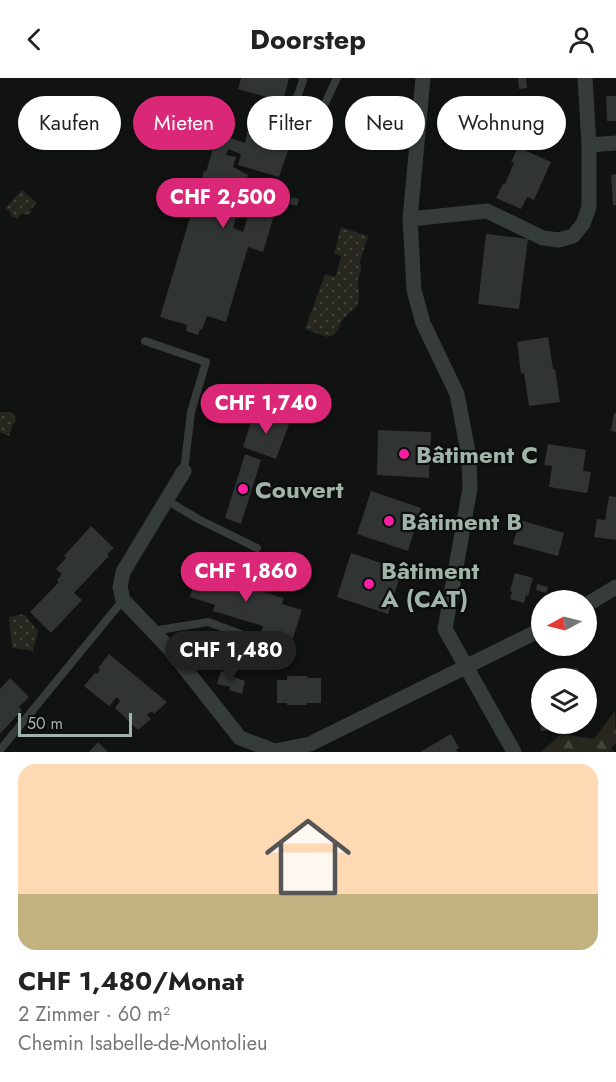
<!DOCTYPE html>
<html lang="de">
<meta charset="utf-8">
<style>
:root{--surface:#fff;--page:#f6f6f6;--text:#222;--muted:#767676;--accent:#db2777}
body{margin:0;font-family:Jost,sans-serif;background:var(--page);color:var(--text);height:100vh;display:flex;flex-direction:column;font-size:22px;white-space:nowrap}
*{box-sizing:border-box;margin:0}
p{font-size:20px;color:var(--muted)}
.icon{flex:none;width:33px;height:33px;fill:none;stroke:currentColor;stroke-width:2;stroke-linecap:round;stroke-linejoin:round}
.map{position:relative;height:674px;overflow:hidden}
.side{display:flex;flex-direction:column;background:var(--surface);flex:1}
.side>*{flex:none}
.guide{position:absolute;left:18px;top:18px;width:580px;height:54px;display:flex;gap:12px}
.needle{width:39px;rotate:263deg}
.fabs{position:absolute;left:531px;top:512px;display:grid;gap:12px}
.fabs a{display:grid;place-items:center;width:66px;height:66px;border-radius:50%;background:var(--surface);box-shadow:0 2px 4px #0004;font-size:30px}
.scale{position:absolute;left:18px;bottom:15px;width:114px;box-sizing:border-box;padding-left:6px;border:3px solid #a1b4a9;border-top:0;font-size:16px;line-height:21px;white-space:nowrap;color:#a1b4a9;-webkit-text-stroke:4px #0c0d0d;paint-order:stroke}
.price{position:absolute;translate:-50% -51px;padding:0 14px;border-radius:21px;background:var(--accent);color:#fff;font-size:20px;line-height:39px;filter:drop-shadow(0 2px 3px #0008)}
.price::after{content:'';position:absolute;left:50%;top:36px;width:18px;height:14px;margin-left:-9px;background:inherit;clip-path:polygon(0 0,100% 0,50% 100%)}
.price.current{background:#222;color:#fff}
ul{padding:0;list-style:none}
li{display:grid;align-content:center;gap:12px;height:318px;padding:0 18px}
li span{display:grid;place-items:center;height:186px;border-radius:18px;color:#555}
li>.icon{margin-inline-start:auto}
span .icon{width:108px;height:108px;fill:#fffc;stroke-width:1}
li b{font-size:26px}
.chip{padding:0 21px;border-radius:27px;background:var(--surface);box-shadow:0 2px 4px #0004;font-size:21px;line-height:54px}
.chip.current{background:var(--accent);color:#fff}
header{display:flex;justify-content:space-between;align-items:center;height:78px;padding:0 18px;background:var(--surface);font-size:27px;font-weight:700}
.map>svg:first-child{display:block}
</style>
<header><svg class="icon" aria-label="back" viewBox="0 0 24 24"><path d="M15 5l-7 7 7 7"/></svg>Doorstep<svg class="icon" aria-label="person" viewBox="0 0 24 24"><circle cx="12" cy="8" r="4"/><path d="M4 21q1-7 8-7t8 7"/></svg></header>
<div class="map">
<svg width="616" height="674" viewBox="0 0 616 674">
<defs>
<pattern id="forest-firs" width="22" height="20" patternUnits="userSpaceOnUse" patternTransform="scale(1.5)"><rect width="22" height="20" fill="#27261f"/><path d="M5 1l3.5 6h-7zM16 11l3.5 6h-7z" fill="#43433d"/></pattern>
<pattern id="park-dots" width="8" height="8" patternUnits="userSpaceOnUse" patternTransform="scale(1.5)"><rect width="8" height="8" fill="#27261f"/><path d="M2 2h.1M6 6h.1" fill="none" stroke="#43433d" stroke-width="1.8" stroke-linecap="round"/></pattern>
</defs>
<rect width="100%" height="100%" fill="#111212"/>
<!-- forest -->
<path fill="url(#forest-firs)" d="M 615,633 L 616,665 L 611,670 L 614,674 L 541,674 L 561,656 L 594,661 Z"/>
<!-- park -->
<path fill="url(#park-dots)" d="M 22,112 L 37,125 L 30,132 L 32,133 L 29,137 L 27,136 L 25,137 L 22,135 L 17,141 L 15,139 L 13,140 L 10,137 L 11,135 L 5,130 Z
M 341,149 L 368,158 L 360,183 L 361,192 L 358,201 L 359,220 L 357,228 L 342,242 L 338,252 L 334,257 L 327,259 L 305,251 L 325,196 L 335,199 L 341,180 L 341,178 L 334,176 Z
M 0,334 L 11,334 L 14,336 L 16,343 L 12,348 L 9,358 L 0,354 Z
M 24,536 L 38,553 L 33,573 L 12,570 L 9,539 Z"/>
<!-- building -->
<path fill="#303433" d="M 241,0 L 289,0 L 283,24 L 238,11 Z
M 518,0 L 526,0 L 527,10 L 519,11 Z
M 606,18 L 616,18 L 616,43 L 607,43 Z
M 520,21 L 550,26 L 548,40 L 557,42 L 554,57 L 523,51 L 526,36 L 518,34 Z
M 222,42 L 236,46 L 231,60 L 245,65 L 248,51 L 291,64 L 279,99 L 238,87 L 241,76 L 228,71 L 226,77 L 236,79 L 233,89 L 248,97 L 233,150 L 243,154 L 257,110 L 280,117 L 263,174 L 248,169 L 226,244 L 207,238 L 202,252 L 200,251 L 198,257 L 186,253 L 187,247 L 160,239 L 204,93 L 206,94 Z
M 518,69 L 551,84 L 534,122 L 527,119 L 521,131 L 496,120 L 503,106 L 505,106 L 514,85 L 511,84 Z
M 616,96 L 616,127 L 613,127 L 611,97 Z
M 292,119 L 299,121 L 297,128 L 289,126 Z
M 486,156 L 528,161 L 519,231 L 478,226 Z
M 548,259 L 553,291 L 555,291 L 560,324 L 529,328 L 524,295 L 521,296 L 517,264 Z
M 254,334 L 289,346 L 276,381 L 243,369 Z
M 614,335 L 616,335 L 616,354 L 611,353 Z
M 378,352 L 431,354 L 429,400 L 377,397 Z
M 548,366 L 586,372 L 583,393 L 591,394 L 587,415 L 549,409 L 552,388 L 544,387 Z
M 245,376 L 261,382 L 241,446 L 225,440 Z
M 371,413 L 421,430 L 408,473 L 357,456 Z
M 609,418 L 616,419 L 616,462 L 594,459 L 597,441 L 605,442 Z
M 520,442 L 564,455 L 558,478 L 513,466 Z
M 91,448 L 114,470 L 107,476 L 109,478 L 74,515 L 82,522 L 51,555 L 30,534 L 59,504 L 57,502 L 62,496 L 56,491 L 66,480 L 64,478 Z
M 351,475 L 402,492 L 388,536 L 337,519 Z
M 200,487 L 235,498 L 233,505 L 284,520 L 282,526 L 302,532 L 292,563 L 261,554 L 263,548 L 213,533 L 215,527 L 190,519 Z
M 515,495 L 533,500 L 528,518 L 526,517 L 524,525 L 510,521 L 512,514 L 510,513 Z
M 537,506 L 548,509 L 546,515 L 536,512 Z
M 109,576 L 167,624 L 154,636 L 152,633 L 147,637 L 151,641 L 138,652 L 115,630 L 120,623 L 117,619 L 109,628 L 84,608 L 95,595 L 97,596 L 100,592 L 98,590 Z
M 578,590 L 580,600 L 548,600 L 547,593 Z
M 221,593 L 234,596 L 233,599 L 245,603 L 242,616 L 229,612 L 230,609 L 217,606 Z
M 287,598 L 308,598 L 307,600 L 321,600 L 321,625 L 307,625 L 307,627 L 287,627 L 287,625 L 277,625 L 277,602 L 287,602 Z
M 10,600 L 29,619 L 19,629 L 22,632 L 0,656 L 0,611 Z
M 540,645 L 566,645 L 567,650 L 541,653 Z
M 451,656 L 459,670 L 456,672 L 458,674 L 420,674 Z
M 98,664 L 108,674 L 89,674 Z"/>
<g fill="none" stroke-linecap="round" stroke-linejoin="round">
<!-- lane -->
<path stroke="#353c3a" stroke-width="8" d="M 302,0 L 303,2 L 298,17 L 287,32 C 322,50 323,27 337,0
M 145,263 L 206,284 L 191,334 L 184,393
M 166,422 L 200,442 L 257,470
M 153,553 L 208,544 L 274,568
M 0,672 L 123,522"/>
<!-- street -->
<path stroke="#353c3a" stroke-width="15" d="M 423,0 L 410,141 L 414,212 L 423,245 L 457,316 L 469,379 L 470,410 L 445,551 L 514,674
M 589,67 L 616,65
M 410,141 L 487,133 L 543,160 L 559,162 L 573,158 L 583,146 L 589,129 L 589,67 L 585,0
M 184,393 L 123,494 L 120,509 L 123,522 L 168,569 L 240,660 L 275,673 L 310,666 L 542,551
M 586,527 L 616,509"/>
</g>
<!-- markers -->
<g fill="#fc1ea2" stroke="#0c0d0d" stroke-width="2">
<circle cx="404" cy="376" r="6"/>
<circle cx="243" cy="411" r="6"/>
<circle cx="389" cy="443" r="6"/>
<circle cx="369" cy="506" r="6"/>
</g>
<g text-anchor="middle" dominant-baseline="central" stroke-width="4.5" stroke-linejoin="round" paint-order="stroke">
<!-- poi labels -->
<g font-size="24" font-weight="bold" fill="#a1b4a9" stroke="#0c0d0d" text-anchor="start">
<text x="416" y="376">Bâtiment C</text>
<text x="255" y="411">Couvert</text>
<text x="401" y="443">Bâtiment B</text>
<text x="381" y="492">Bâtiment<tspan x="381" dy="28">A (CAT)</tspan></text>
</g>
</g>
</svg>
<div class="fabs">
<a><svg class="needle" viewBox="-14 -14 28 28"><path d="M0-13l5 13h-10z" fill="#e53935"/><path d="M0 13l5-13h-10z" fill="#767676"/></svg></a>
<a><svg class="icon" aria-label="layers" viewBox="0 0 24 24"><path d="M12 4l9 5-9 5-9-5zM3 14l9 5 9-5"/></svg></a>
</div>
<div class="scale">50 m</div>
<b class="price" style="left:223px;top:151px">CHF 2,500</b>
<b class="price" style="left:266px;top:357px">CHF 1,740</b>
<b class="price" style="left:246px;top:525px">CHF 1,860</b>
<b class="price current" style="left:231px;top:604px">CHF 1,480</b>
<div class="guide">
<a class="chip">Kaufen</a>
<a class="chip current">Mieten</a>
<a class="chip">Filter</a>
<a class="chip">Neu</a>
<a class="chip">Wohnung</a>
</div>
</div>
<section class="side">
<ul>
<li><span style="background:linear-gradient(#ffd9b3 70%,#c2b280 0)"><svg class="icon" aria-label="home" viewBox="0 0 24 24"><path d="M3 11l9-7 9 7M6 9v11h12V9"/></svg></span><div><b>CHF 1,480/Monat</b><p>2 Zimmer · 60 m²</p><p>Chemin Isabelle-de-Montolieu</p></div></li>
</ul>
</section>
